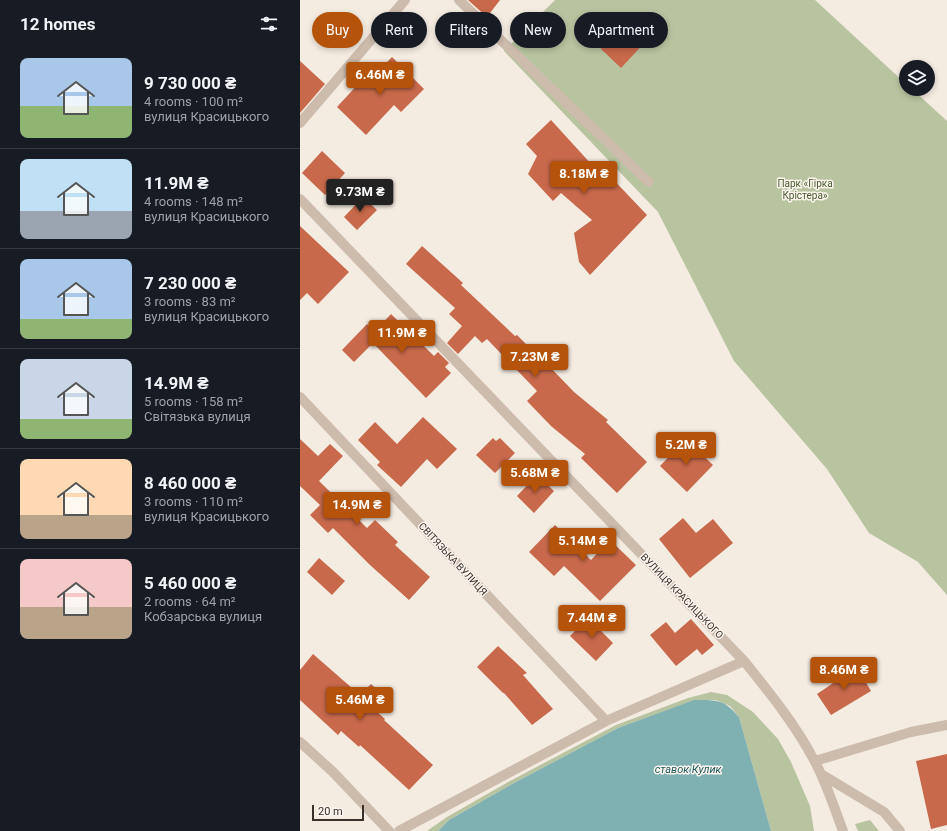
<!DOCTYPE html>
<meta charset="utf-8">
<style>
:root{--surface:#171b24;--page:#242831;--text:#f1f3f6;--muted:#9ea1a6;--line:#363941;--accent:#b45309}
body{margin:0;font-family:Roboto,sans-serif;background:var(--page);color:var(--text);height:100vh;display:flex;flex-direction:column;font-size:15px;white-space:nowrap}
*{box-sizing:border-box;margin:0}
p{font-size:13px;color:var(--muted)}
.icon{flex:none;width:22px;height:22px;fill:none;stroke:currentColor;stroke-width:2;stroke-linecap:round;stroke-linejoin:round}
.map{position:relative;flex:1;overflow:hidden}
.sheet{display:flex;flex-direction:column;background:var(--surface);width:300px}
.sheet>*{flex:none}
.hud{position:absolute;left:12px;top:12px;width:380px;height:36px;display:flex;gap:8px}
.tools{position:absolute;left:599px;top:60px;display:grid;gap:8px}
.tools a{display:grid;place-items:center;width:36px;height:36px;border-radius:50%;background:var(--surface);box-shadow:0 2px 6px #0003;font-size:20px}
.scale{position:absolute;left:12px;bottom:10px;width:52px;box-sizing:border-box;padding-left:4px;border:2px solid #3b302b;border-top:0;font-size:11px;line-height:14px;white-space:nowrap;color:#3b302b;-webkit-text-stroke:3px #fbf5ee;paint-order:stroke}
.price{position:absolute;translate:-50% -34px;padding:0 9px;border-radius:4px;background:var(--accent);color:#fff;font-size:13px;line-height:26px;filter:drop-shadow(0 1px 2px #0008)}
.price::after{content:'';position:absolute;left:50%;top:24px;width:12px;height:9px;margin-left:-6px;background:inherit;clip-path:polygon(0 0,100% 0,50% 100%)}
.price.active{background:#222;color:#fff}
ul{padding:0;list-style:none}
li{display:flex;align-items:center;gap:12px;height:100px;padding:0 20px}
li+li{border-top:1px solid var(--line)}
li span{display:grid;place-items:center;flex:none;width:112px;height:80px;border-radius:8px;color:#555}
li>.icon{margin-inline-start:auto}
span .icon{width:48px;height:48px;fill:#fffc;stroke-width:1}
li b{font-size:17px}
h2{display:flex;justify-content:space-between;align-items:center;height:48px;padding:0 20px;font-size:17px}
.chip{padding:0 14px;border-radius:18px;background:var(--surface);box-shadow:0 2px 6px #0003;font-size:14px;line-height:36px}
.chip.active{background:var(--accent);color:#fff}
main{display:flex;flex:1;min-height:0}
.map>svg:first-child{display:block}
</style>
<main>
<section class="sheet">
<h2>12 homes<svg class="icon" aria-label="filters" viewBox="0 0 24 24"><path d="M4 7h16M4 17h16"/><circle cx="9" cy="7" r="2"/><circle cx="15" cy="17" r="2"/></svg></h2>
<ul>
<li><span style="background:linear-gradient(#a9c7e8 60%,#8fb573 0)"><svg class="icon" aria-label="home" viewBox="0 0 24 24"><path d="M3 11l9-7 9 7M6 9v11h12V9"/></svg></span><div><b>9 730 000 ₴</b><p>4 rooms · 100 m²</p><p>вулиця Красицького</p></div></li>
<li><span style="background:linear-gradient(#bfe0f5 65%,#9aa5b1 0)"><svg class="icon" aria-label="home" viewBox="0 0 24 24"><path d="M3 11l9-7 9 7M6 9v11h12V9"/></svg></span><div><b>11.9M ₴</b><p>4 rooms · 148 m²</p><p>вулиця Красицького</p></div></li>
<li><span style="background:linear-gradient(#a9c7e8 75%,#8fb573 0)"><svg class="icon" aria-label="home" viewBox="0 0 24 24"><path d="M3 11l9-7 9 7M6 9v11h12V9"/></svg></span><div><b>7 230 000 ₴</b><p>3 rooms · 83 m²</p><p>вулиця Красицького</p></div></li>
<li><span style="background:linear-gradient(#c9d6e8 75%,#8fb573 0)"><svg class="icon" aria-label="home" viewBox="0 0 24 24"><path d="M3 11l9-7 9 7M6 9v11h12V9"/></svg></span><div><b>14.9M ₴</b><p>5 rooms · 158 m²</p><p>Світязька вулиця</p></div></li>
<li><span style="background:linear-gradient(#ffd9b3 70%,#b9a48a 0)"><svg class="icon" aria-label="home" viewBox="0 0 24 24"><path d="M3 11l9-7 9 7M6 9v11h12V9"/></svg></span><div><b>8 460 000 ₴</b><p>3 rooms · 110 m²</p><p>вулиця Красицького</p></div></li>
<li><span style="background:linear-gradient(#f6c9c9 60%,#b9a48a 0)"><svg class="icon" aria-label="home" viewBox="0 0 24 24"><path d="M3 11l9-7 9 7M6 9v11h12V9"/></svg></span><div><b>5 460 000 ₴</b><p>2 rooms · 64 m²</p><p>Кобзарська вулиця</p></div></li>
</ul>
</section>
<div class="map">
<svg width="647" height="831" viewBox="0 0 647 831">
<rect width="100%" height="100%" fill="#f4ebe1"/>
<!-- green -->
<path fill="#b8c4a0" d="M 255,0 L 515,0 L 606,84 L 606,89 L 612,89 L 647,121 L 647,595 L 618,562 L 569,533 L 527,469 L 434,361 L 358,212 L 204,51 Z
M 411,692 L 427,695 L 453,712 L 478,739 L 491,762 L 510,806 L 514,831 L 471,831 L 439,717 L 430,706 L 416,700 L 395,700 L 318,728 L 212,784 L 149,820 L 138,831 L 127,831 L 147,817 L 210,781 L 316,725 L 388,698 Z
M 570,820 L 579,831 L 558,831 L 555,824 Z"/>
<!-- water -->
<path fill="#7fb0b2" d="M 394,700 C 417,700 424,699 439,717 L 471,831 L 138,831 L 149,820 L 212,784 L 318,728 Z"/>
<!-- building -->
<path fill="#c8694b" d="M 168,0 L 200,0 L 187,17 Z
M 328,18 L 349,38 L 321,68 L 301,49 L 299,31 L 312,19 Z
M 92,57 L 124,89 L 101,112 L 94,105 L 66,135 L 37,107 L 61,81 L 65,85 Z
M 0,61 L 25,84 L 0,113 Z
M 251,120 L 303,177 L 307,173 L 347,215 L 290,275 L 279,262 L 274,233 L 292,220 L 261,193 L 253,201 L 228,174 L 237,156 L 226,144 Z
M 22,151 L 45,173 L 25,195 L 2,173 Z
M 63,197 L 77,210 L 57,230 L 44,217 Z
M 0,226 L 49,272 L 18,304 L 7,293 L 0,300 Z
M 122,246 L 163,283 L 161,285 L 215,336 L 217,335 L 237,355 L 242,349 L 254,361 L 249,366 L 274,392 L 308,420 L 306,422 L 347,462 L 317,493 L 281,458 L 285,454 L 251,426 L 227,401 L 237,391 L 187,339 L 182,343 L 175,336 L 158,354 L 147,343 L 162,326 L 149,314 L 155,308 L 106,264 Z
M 91,314 L 134,356 L 138,352 L 149,363 L 145,367 L 151,373 L 126,398 L 73,343 L 54,362 L 42,350 L 67,324 L 74,332 Z
M 123,417 L 157,449 L 137,469 L 127,459 L 101,487 L 77,465 L 80,462 L 58,440 L 75,422 L 97,444 Z
M 193,438 L 196,441 L 200,438 L 215,453 L 195,473 L 176,455 Z
M 0,439 L 18,456 L 30,444 L 43,456 L 19,481 L 67,528 L 75,520 L 98,542 L 95,545 L 130,577 L 109,600 L 70,565 L 33,528 L 28,533 L 10,515 L 20,505 L 0,486 Z
M 386,439 L 413,465 L 387,492 L 360,466 Z
M 237,475 L 254,491 L 234,513 L 217,496 Z
M 383,518 L 396,533 L 413,519 L 433,543 L 390,578 L 359,539 Z
M 255,525 L 291,560 L 310,540 L 336,565 L 300,601 L 264,566 L 254,576 L 229,552 Z
M 19,558 L 45,581 L 32,595 L 7,572 Z
M 288,618 L 313,643 L 296,661 L 270,636 Z
M 391,619 L 414,645 L 402,655 L 397,649 L 376,666 L 350,635 L 366,622 L 375,633 Z
M 198,646 L 227,673 L 223,675 L 253,709 L 232,725 L 204,693 L 203,693 L 177,667 Z
M 13,654 L 60,695 L 71,684 L 85,697 L 74,709 L 85,719 L 84,720 L 133,765 L 109,790 L 60,745 L 59,747 L 41,731 L 38,735 L 0,700 L 0,670 Z
M 557,667 L 571,691 L 531,715 L 517,694 Z
M 647,754 L 647,825 L 631,829 L 616,761 Z"/>
<g fill="none" stroke-linecap="round" stroke-linejoin="round">
<!-- minor -->
<path stroke="#cdbbac" stroke-width="10" d="M 159,0 L 349,182
M 0,123 L 105,0
M 0,199 L 444,661 C 469,692 495,724 514,760 C 526,782 534,807 543,831
M 0,397 L 306,721
M 0,742 L 33,772 L 89,831
M 515,761 L 611,732 L 647,725
M 521,774 L 584,812 L 600,831
M 99,831 L 306,721 L 444,661"/>
</g>
<g text-anchor="middle" dominant-baseline="central" stroke-width="3" stroke-linejoin="round" paint-order="stroke">
<!-- park labels -->
<g font-size="10" fill="#4a5a2e" stroke="#fbf5ee">
<text x="505" y="183">Парк «Гірка<tspan x="505" dy="12">Крістера»</tspan></text>
</g>
<!-- street labels -->
<g font-size="10" fill="#3b302b" stroke="#fbf5ee">
<text transform="translate(153 559) rotate(47)">СВІТЯЗЬКА ВУЛИЦЯ</text>
<text transform="translate(382 596) rotate(46)">ВУЛИЦЯ КРАСИЦЬКОГО</text>
</g>
<!-- water labels -->
<g font-size="11" font-style="italic" fill="#1f5a5e" stroke="#fbf5ee">
<text x="388" y="769">ставок Кулик</text>
</g>
</g>
</svg>
<div class="tools">
<a><svg class="icon" aria-label="layers" viewBox="0 0 24 24"><path d="M12 4l9 5-9 5-9-5zM3 14l9 5 9-5"/></svg></a>
</div>
<div class="scale">20 m</div>
<b class="price" style="left:80px;top:96px">6.46M ₴</b>
<b class="price" style="left:284px;top:195px">8.18M ₴</b>
<b class="price active" style="left:60px;top:213px">9.73M ₴</b>
<b class="price" style="left:102px;top:354px">11.9M ₴</b>
<b class="price" style="left:235px;top:378px">7.23M ₴</b>
<b class="price" style="left:386px;top:466px">5.2M ₴</b>
<b class="price" style="left:235px;top:494px">5.68M ₴</b>
<b class="price" style="left:57px;top:526px">14.9M ₴</b>
<b class="price" style="left:283px;top:562px">5.14M ₴</b>
<b class="price" style="left:292px;top:639px">7.44M ₴</b>
<b class="price" style="left:544px;top:691px">8.46M ₴</b>
<b class="price" style="left:60px;top:721px">5.46M ₴</b>
<div class="hud">
<a class="chip active">Buy</a>
<a class="chip">Rent</a>
<a class="chip">Filters</a>
<a class="chip">New</a>
<a class="chip">Apartment</a>
</div>
</div>
</main>
